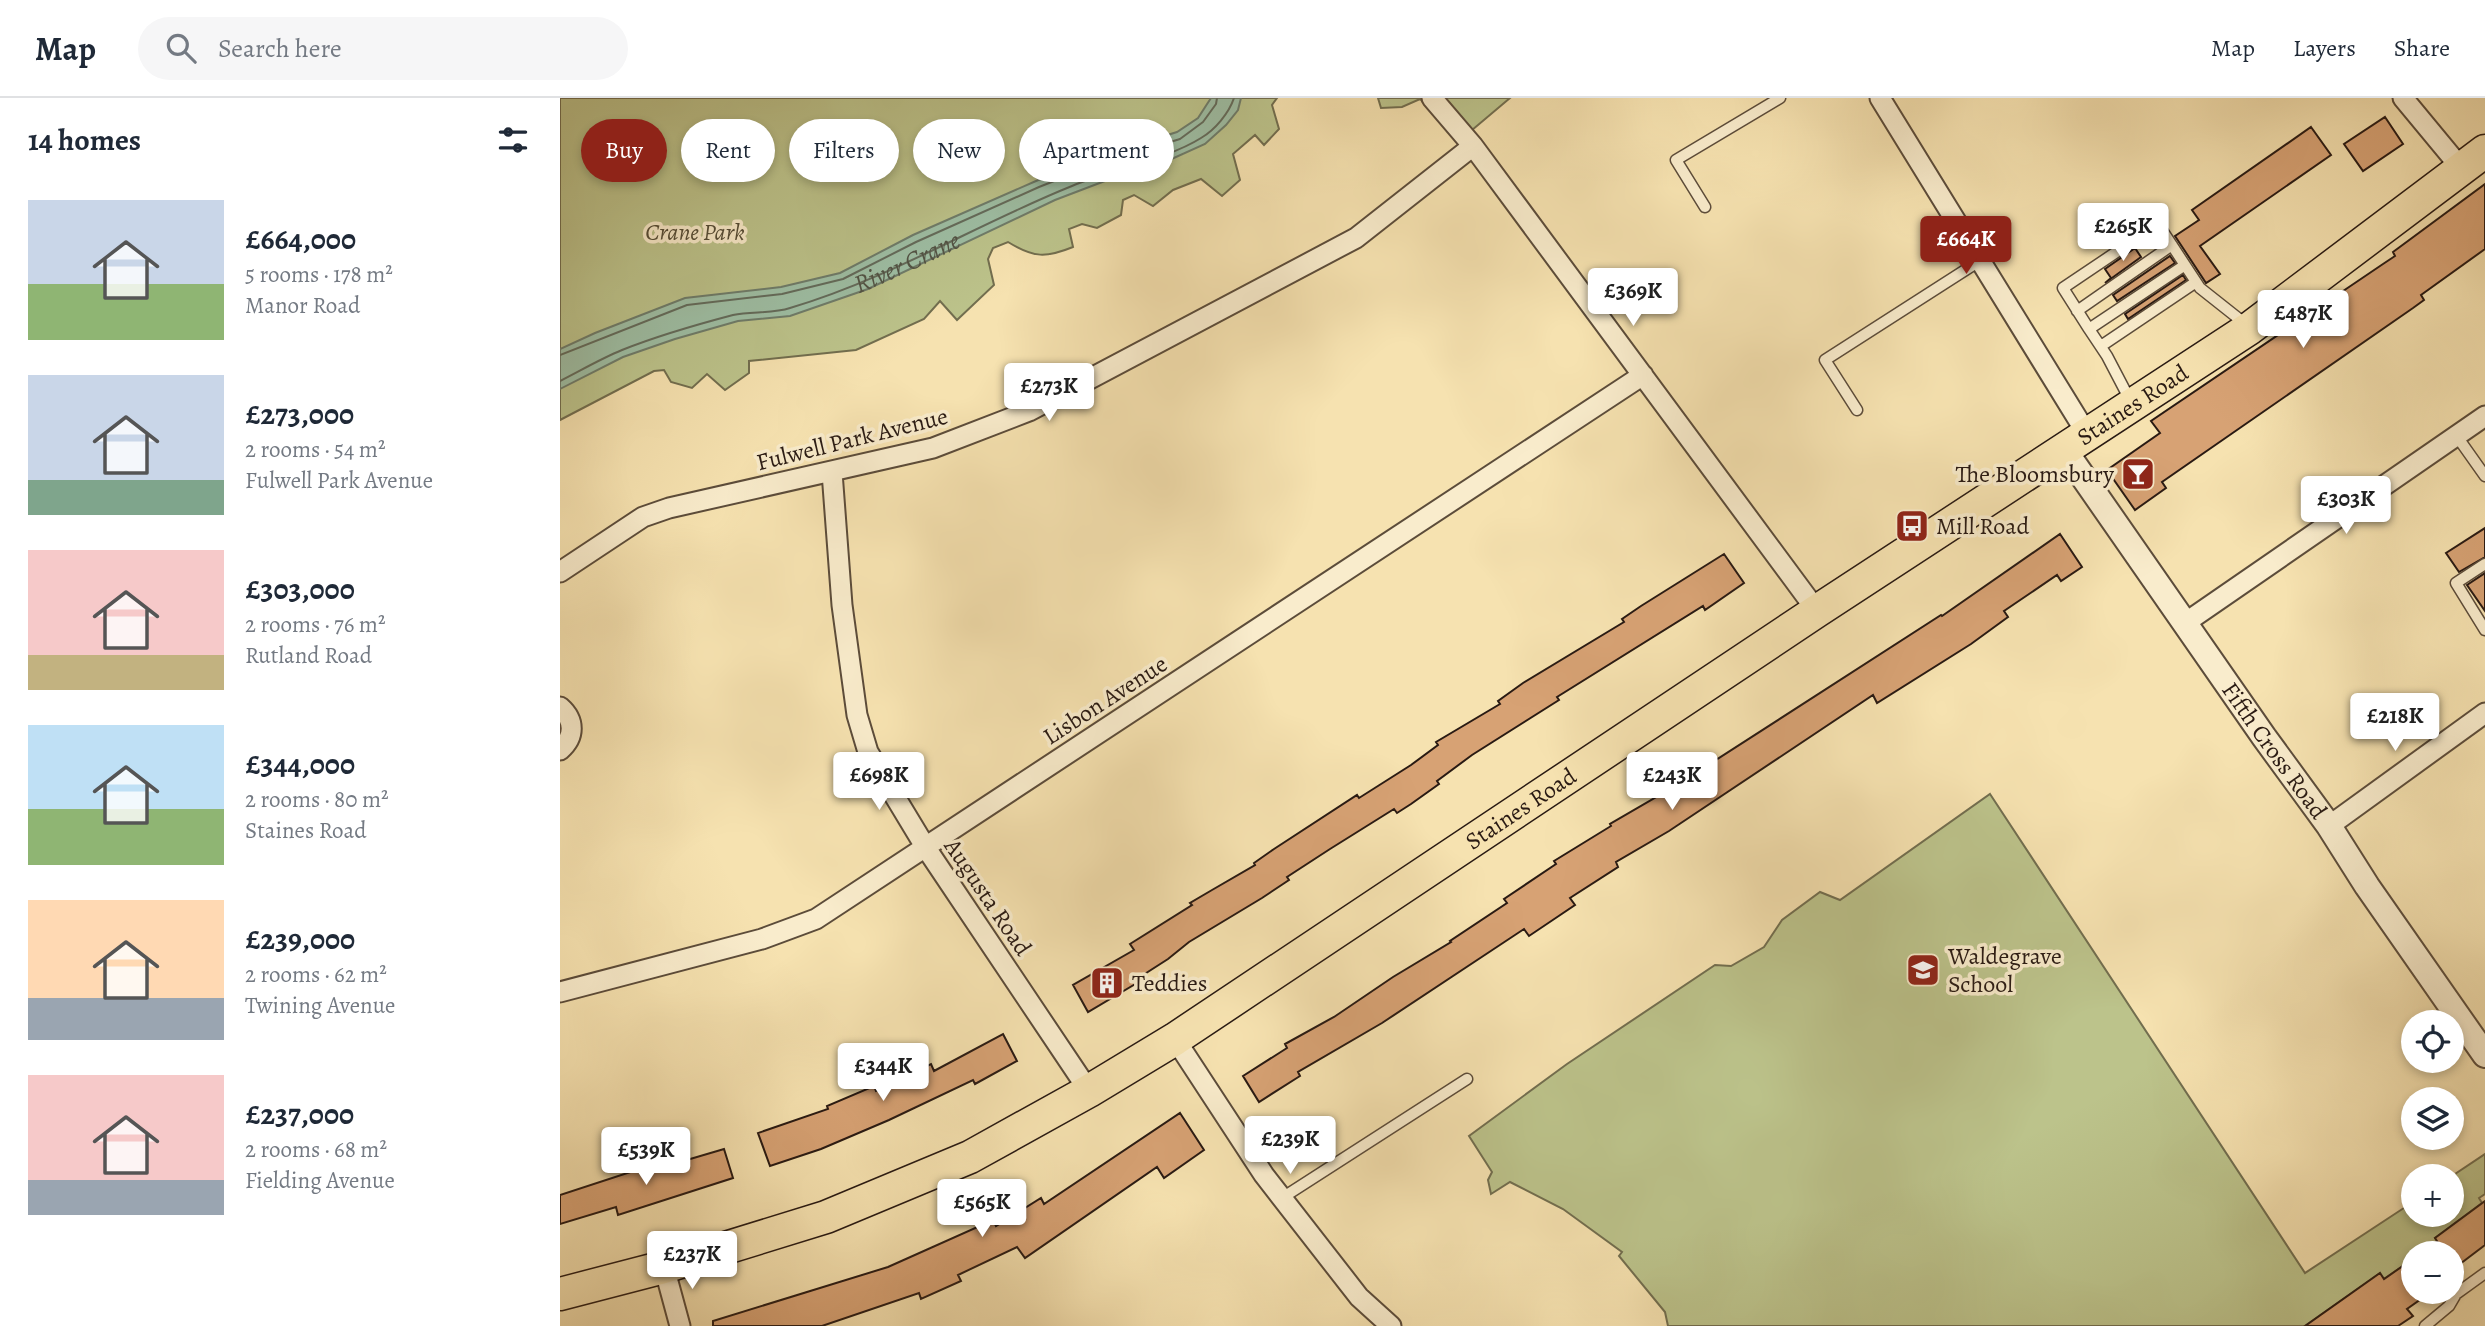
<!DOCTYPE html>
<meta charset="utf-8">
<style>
:root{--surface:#fff;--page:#f6f6f7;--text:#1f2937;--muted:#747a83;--line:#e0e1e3;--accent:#8f2418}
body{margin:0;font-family:Alegreya,serif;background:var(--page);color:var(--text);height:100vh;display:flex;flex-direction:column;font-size:26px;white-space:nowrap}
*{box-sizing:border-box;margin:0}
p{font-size:23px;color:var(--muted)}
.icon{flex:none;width:38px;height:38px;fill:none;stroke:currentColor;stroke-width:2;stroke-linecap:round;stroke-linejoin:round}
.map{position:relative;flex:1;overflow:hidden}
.details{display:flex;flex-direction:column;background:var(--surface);width:560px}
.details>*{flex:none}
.hud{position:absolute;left:21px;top:21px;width:665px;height:63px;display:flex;gap:14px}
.controls{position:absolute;left:1841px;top:912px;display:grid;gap:14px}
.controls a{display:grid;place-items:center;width:63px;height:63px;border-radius:50%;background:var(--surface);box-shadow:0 4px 10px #0003;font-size:35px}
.price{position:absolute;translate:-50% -60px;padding:0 16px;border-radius:7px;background:#fff;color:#222;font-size:23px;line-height:46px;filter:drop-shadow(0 2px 4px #0008)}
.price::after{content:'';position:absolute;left:50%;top:42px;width:21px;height:16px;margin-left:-10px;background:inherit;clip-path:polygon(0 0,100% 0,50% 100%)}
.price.current{background:var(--accent);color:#fff}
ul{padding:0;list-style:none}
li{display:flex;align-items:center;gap:21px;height:175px;padding:0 28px}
li span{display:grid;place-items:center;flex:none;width:196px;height:140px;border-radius:0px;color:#555}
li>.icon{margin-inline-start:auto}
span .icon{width:84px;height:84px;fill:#fffc;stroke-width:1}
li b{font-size:30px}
h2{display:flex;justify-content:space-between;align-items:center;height:84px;padding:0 28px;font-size:30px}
.pill{padding:0 24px;border-radius:32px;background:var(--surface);box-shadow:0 4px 10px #0003;font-size:24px;line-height:63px}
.pill.current{background:var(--accent);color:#fff}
header{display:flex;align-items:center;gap:42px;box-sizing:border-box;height:98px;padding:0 35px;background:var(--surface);border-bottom:2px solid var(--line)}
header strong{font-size:33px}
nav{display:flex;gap:38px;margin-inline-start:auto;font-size:24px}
.search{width:490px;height:63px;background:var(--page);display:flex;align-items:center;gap:18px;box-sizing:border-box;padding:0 24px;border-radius:38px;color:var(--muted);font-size:26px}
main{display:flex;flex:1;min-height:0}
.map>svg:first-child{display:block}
</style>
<header>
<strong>Map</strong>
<div class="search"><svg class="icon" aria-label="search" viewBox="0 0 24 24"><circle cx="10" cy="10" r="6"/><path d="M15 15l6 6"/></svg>Search here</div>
<nav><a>Map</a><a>Layers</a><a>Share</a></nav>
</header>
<main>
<section class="details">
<h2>14 homes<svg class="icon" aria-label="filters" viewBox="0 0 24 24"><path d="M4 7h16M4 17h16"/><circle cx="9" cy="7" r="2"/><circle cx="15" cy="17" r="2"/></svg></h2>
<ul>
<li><span style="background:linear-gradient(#c9d6e8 60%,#8fb573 0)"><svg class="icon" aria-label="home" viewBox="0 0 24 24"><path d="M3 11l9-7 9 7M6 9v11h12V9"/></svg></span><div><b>£664,000</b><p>5 rooms · 178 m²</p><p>Manor Road</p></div></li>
<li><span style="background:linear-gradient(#c9d6e8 75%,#7fa58c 0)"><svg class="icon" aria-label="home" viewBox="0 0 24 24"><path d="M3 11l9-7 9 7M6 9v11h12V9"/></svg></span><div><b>£273,000</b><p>2 rooms · 54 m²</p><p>Fulwell Park Avenue</p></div></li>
<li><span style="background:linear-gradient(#f6c9c9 75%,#c2b280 0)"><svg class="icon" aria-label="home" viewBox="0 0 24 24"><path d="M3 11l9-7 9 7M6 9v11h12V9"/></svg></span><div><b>£303,000</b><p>2 rooms · 76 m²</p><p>Rutland Road</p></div></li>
<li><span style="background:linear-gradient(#bfe0f5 60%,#8fb573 0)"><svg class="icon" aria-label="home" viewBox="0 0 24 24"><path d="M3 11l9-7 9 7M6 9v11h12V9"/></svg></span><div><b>£344,000</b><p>2 rooms · 80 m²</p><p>Staines Road</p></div></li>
<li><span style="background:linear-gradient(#ffd9b3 70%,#9aa5b1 0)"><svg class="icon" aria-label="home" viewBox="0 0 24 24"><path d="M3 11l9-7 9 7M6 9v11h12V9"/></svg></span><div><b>£239,000</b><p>2 rooms · 62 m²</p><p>Twining Avenue</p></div></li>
<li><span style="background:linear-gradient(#f6c9c9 75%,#9aa5b1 0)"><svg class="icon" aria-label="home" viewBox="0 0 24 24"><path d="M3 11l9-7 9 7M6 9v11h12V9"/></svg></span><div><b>£237,000</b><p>2 rooms · 68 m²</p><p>Fielding Avenue</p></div></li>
</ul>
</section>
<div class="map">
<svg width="1925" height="1228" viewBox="0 0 1925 1228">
<rect width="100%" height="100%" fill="#f6e2b0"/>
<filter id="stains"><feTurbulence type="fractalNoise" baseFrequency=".00286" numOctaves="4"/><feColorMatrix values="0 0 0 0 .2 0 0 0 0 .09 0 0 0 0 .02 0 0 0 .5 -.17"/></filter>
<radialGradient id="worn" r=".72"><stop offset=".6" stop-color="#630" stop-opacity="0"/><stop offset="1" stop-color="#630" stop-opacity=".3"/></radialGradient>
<!-- green -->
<path fill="#bcc38b" stroke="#726e4f" stroke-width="2" d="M 0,0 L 717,0 L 712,7 L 719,31 L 704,47 L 695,37 L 673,56 L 680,82 L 662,98 L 641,81 L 613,92 L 593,108 L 574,97 L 563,102 L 561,117 L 537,130 L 522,126 L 509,131 L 513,149 C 486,160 474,160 448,144 L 433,150 L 428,161 L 434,187 L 397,222 L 380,203 L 364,221 L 296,252 L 189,263 L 189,275 L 165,292 L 147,276 L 132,290 L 111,284 L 104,272 L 94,273 L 0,322 Z
M 818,0 L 950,0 L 905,38 L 896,36 L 860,1 L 842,9 L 821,10 Z
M 1430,696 L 1745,1175 L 1853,1104 L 1853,1116 L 1892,1116 L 1892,1078 L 1925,1056 L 1925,1096 L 1919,1100 L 1922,1105 L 1875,1140 L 1877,1143 L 1861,1155 L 1853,1155 L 1853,1161 L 1824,1181 L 1819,1176 L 1745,1228 L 1108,1228 L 1105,1214 L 1059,1158 L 1062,1154 L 1003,1111 L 950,1084 L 931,1096 L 928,1082 L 932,1074 L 909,1038 L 1007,966 L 1155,867 L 1171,868 L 1204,849 L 1222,822 L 1260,794 L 1280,802 Z"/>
<!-- water -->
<path fill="#9ebfa5" stroke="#6f7d6b" stroke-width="2" d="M 651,0 L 681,0 L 678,12 L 666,27 L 645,46 L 605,64 L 558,78 L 495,102 L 308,191 L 230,218 L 178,223 L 115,241 L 63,259 L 0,291 L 0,251 L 35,235 L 125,200 L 221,189 L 280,175 L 353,137 L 476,83 L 530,61 L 617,34 L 638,20 Z"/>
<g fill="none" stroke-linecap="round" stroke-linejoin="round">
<!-- shore -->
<g stroke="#646c5c" stroke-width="2">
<path d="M 0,257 L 127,207 L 222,196 L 283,181 L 356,144 L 479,89 L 532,68 L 620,41 L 643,24 L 656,6 L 657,0"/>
<path id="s1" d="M 0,283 C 20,273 40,261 62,252 C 97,238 135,227 173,217 C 191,213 212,216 230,210 C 329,181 417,126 512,88 C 550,72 608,61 641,40 C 655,32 669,15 674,0"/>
</g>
</g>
<!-- building -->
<path fill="#d7a274" stroke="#291a13" stroke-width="2" d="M 1825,19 L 1843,46 L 1803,73 L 1784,46 Z
M 1751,29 L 1771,57 L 1640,148 L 1660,176 L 1646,185 L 1615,138 L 1639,122 L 1632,112 Z
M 1925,86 L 1925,151 L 1861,197 L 1864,202 L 1853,210 L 1602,384 L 1606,390 L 1575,412 L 1547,372 L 1600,335 L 1591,323 L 1823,166 L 1835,158 L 1833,154 Z
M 1575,150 L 1581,159 L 1545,185 L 1551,180 L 1545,171 Z
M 1610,158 L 1615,165 L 1557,203 L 1553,197 Z
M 1623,177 L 1626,182 L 1568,221 L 1565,216 Z
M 1925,430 L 1925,459 L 1899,474 L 1886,455 Z
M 1500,436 L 1522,469 L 1501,483 L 1497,477 L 1444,513 L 1448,519 L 1411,546 L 1317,605 L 1313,597 L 1109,733 L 1056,764 L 1058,769 L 1010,800 L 1015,807 L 969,838 L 964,831 L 822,925 L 738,974 L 740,978 L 699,1004 L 683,978 L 727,950 L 725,946 L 774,919 L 833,879 L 891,844 L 890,843 L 947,805 L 944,801 L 996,766 L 994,763 L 1051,728 L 1050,726 L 1103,695 L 1102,693 L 1145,669 L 1381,517 L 1382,518 Z
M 1164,456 L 1184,485 L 1145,512 L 1143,508 L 997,599 L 999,602 L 912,657 L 877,683 L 879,686 L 851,706 L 837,715 L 834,711 L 770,751 L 727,779 L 729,782 L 702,800 L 629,844 L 608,861 L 580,879 L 582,882 L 528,914 L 513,887 L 574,852 L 570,846 L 632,807 L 630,805 L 652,792 L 695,767 L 694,765 L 714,751 L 797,697 L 799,700 L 851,667 L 878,647 L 876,644 L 940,606 L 938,603 L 963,585 L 1064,524 L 1062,521 L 1081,508 Z
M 1925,475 L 1925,513 L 1907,487 Z
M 443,936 L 457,963 L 415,986 L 413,982 L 329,1022 L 261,1051 L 210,1068 L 198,1035 L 268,1011 L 267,1008 L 314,988 L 316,993 L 371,966 L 374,973 Z
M 620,1015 L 644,1052 L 604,1080 L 597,1069 L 465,1160 L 457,1149 L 398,1177 L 401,1183 L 361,1201 L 359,1195 L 262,1228 L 153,1228 L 153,1223 L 328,1169 L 433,1122 L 436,1128 L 481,1100 L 484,1106 Z
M 164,1051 L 173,1080 L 58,1117 L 56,1109 L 0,1126 L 0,1097 L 101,1064 L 103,1069 Z
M 1925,1103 L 1925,1147 L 1896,1169 L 1892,1162 L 1892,1155 L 1885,1155 L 1875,1140 Z
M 1853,1161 L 1853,1194 L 1871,1194 L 1847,1211 L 1853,1218 L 1838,1228 L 1745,1228 L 1820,1175 L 1824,1181 Z"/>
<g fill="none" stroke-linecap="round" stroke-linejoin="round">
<defs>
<path id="service" d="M 1145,109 L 1116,62 L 1220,0
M 1517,213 L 1612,147
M 1529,231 L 1503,190 L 1598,126 L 1640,190 L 1688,228
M 1541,248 L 1636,184
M 1570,302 L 1547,258 L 1529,231 L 1625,167
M 1297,312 L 1265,262 L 1421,162
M 1896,337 L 1925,378
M 1925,466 L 1896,485 L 1925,532
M 722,1100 L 907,981
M 1865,1228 L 1889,1208 L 1896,1196 L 1925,1175"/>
<path id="minor" d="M 872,0 L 913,48 L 1257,513
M 1320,0 L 1527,336
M 1843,0 L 1901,70
M 272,374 L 282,507 L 297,617 L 308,654 L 366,750 L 529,993
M 0,474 L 83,419 L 109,410 L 373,350 L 469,313 L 796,140 L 913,48
M 1625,525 L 1925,318
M 0,609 C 15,622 15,639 0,652
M 1769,728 L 1925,615
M 0,894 L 202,841 L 256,821 L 1083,277
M 615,941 L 704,1077 L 799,1199 L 831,1228
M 104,1169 L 120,1228"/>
<g id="tertiary">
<path id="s2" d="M 1503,350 L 1704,639 L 1769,728 L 1807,788 L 1925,957"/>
</g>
<g id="primary">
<path id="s3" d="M 0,1196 L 104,1169 L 266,1119 L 410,1059 L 529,993 L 615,941 L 1257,513 L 1690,230 L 1925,53"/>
</g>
</defs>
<!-- service casing -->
<use href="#service" stroke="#5c4c3a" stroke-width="13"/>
<!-- minor casing -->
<use href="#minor" stroke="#5c4c3a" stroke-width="23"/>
<!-- tertiary casing -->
<use href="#tertiary" stroke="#5c4c3a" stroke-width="28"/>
<!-- primary casing -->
<use href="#primary" stroke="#291a13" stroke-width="35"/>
<!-- service -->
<use href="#service" stroke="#f9eccc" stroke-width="10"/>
<!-- minor -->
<use href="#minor" stroke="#f9eccc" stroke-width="19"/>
<!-- tertiary -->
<use href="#tertiary" stroke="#f9eccc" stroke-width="24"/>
<!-- primary -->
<use href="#primary" stroke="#f6e2b0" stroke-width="32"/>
</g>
<!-- icons -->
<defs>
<symbol id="bar-square" viewBox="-11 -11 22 22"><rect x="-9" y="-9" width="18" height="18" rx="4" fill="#8f2418" stroke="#f9eccc"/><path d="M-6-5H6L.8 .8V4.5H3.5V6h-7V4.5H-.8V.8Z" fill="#fff"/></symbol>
<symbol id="bus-square" viewBox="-11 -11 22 22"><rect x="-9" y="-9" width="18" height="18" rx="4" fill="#8f2418" stroke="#f9eccc"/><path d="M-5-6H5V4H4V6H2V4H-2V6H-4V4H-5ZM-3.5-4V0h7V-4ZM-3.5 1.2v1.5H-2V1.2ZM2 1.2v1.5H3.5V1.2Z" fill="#fff"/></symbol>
<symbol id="school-square" viewBox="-11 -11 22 22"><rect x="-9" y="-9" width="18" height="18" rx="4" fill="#8f2418" stroke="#f9eccc"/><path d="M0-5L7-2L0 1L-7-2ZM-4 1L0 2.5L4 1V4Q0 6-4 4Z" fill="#fff"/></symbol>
<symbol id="building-square" viewBox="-11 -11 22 22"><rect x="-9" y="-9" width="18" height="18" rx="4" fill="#8f2418" stroke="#f9eccc"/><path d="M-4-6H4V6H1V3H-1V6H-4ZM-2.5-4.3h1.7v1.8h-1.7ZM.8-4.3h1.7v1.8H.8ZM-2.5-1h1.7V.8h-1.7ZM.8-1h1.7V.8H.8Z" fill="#fff"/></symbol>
</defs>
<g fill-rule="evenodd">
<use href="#bar-square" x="1559" y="357" width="38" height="38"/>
<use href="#bus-square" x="1333" y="409" width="38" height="38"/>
<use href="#school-square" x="1344" y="853" width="38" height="38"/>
<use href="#building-square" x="528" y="866" width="38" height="38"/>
</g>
<g text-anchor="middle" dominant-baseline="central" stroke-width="7" stroke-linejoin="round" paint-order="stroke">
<!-- park labels -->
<g font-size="24" font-style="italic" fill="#554d37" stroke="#f9eccc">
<text x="135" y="134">Crane Park</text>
</g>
<!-- street labels -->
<g font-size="24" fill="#291a13" stroke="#f9eccc">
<text stroke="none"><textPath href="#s3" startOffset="1818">Staines Road</textPath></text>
<text transform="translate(292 341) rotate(-14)">Fulwell Park Avenue</text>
<text transform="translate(545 602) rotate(-33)">Lisbon Avenue</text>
<text stroke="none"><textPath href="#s2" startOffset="369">Fifth Cross Road</textPath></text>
<text stroke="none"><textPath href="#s3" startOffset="1085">Staines Road</textPath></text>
<text transform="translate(428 799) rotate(56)">Augusta Road</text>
</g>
<!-- poi labels -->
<g font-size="24" fill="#291a13" stroke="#f9eccc" text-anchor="start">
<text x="1554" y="376" text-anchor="end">The Bloomsbury</text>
<text x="1376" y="428">Mill Road</text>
<text x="1388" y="858">Waldegrave<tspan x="1388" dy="28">School</tspan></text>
<text x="572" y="885">Teddies</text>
</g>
<!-- water labels -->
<g font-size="26" font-style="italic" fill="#525446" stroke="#f9eccc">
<text stroke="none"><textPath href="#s1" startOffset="369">River Crane</textPath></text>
</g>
</g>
<rect width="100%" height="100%" filter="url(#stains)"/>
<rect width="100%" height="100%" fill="url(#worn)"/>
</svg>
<div class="controls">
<a><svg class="icon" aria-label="locate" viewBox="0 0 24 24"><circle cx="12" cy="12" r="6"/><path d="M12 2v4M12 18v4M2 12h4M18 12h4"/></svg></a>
<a><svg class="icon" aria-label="layers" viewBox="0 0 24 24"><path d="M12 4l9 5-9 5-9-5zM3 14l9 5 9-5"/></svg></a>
<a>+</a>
<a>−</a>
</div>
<b class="price" style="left:1563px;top:165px">£265K</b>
<b class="price current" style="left:1406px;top:178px">£664K</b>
<b class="price" style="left:1073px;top:230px">£369K</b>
<b class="price" style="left:1743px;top:252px">£487K</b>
<b class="price" style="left:489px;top:325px">£273K</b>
<b class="price" style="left:1786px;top:438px">£303K</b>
<b class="price" style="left:1835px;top:655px">£218K</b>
<b class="price" style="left:319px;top:714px">£698K</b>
<b class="price" style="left:1112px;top:714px">£243K</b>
<b class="price" style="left:323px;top:1005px">£344K</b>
<b class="price" style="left:730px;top:1078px">£239K</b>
<b class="price" style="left:86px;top:1089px">£539K</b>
<b class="price" style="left:422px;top:1141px">£565K</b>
<b class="price" style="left:132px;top:1193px">£237K</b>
<div class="hud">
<a class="pill current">Buy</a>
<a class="pill">Rent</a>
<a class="pill">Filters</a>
<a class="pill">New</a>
<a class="pill">Apartment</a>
</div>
</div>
</main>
